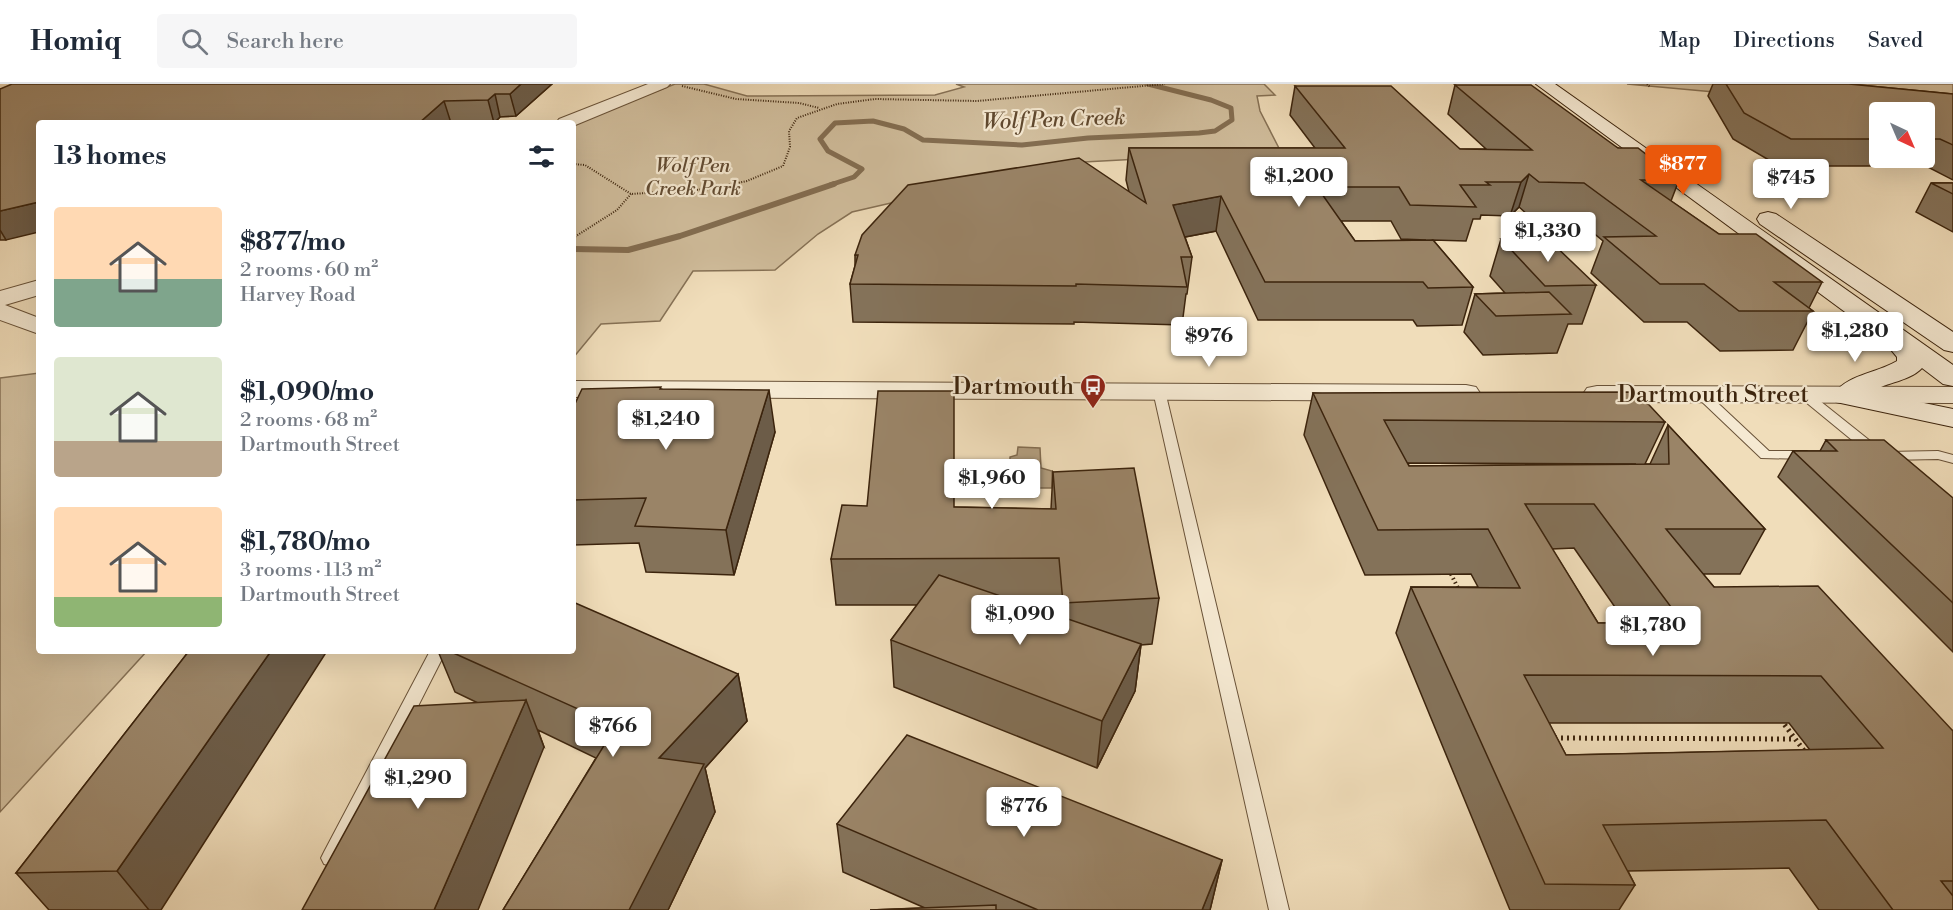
<!DOCTYPE html>
<meta charset="utf-8">
<style>
:root{--surface:#fff;--page:#f6f6f7;--text:#1f2937;--muted:#747a83;--line:#e0e1e3;--accent:#ea580c}
body{margin:0;font-family:"Libre Bodoni",serif;background:var(--page);color:var(--text);height:100vh;display:flex;flex-direction:column;font-size:22px;white-space:nowrap}
*{box-sizing:border-box;margin:0}
p{font-size:20px;color:var(--muted)}
.icon{flex:none;width:33px;height:33px;fill:none;stroke:currentColor;stroke-width:2;stroke-linecap:round;stroke-linejoin:round}
.map{position:relative;flex:1;overflow:hidden}
.drawer{position:absolute;left:36px;top:36px;width:540px;height:534px;display:flex;flex-direction:column;background:var(--surface);border-radius:6px;box-shadow:0 6px 24px #0002}
.drawer>*{flex:none}
.needle{width:39px;rotate:136deg}
.fabs{position:absolute;left:1869px;top:18px;display:grid;gap:12px}
.fabs a{display:grid;place-items:center;width:66px;height:66px;border-radius:6px;background:var(--surface);box-shadow:0 6px 24px #0002;font-size:30px}
.price{position:absolute;translate:-50% -51px;padding:0 14px;border-radius:6px;background:#fff;color:#222;font-size:20px;line-height:39px;filter:drop-shadow(0 2px 3px #0008)}
.price::after{content:'';position:absolute;left:50%;top:36px;width:18px;height:14px;margin-left:-9px;background:inherit;clip-path:polygon(0 0,100% 0,50% 100%)}
.price.active{background:var(--accent);color:#fff}
ul{padding:0;list-style:none}
li{display:flex;align-items:center;gap:18px;height:150px;padding:0 18px}
li span{display:grid;place-items:center;flex:none;width:168px;height:120px;border-radius:6px;color:#555}
li>.icon{margin-inline-start:auto}
span .icon{width:72px;height:72px;fill:#fffc;stroke-width:1}
li b{font-size:26px}
h2{display:flex;justify-content:space-between;align-items:center;height:72px;padding:0 18px;font-size:26px}
header{display:flex;align-items:center;gap:36px;box-sizing:border-box;height:84px;padding:0 30px;background:var(--surface);border-bottom:2px solid var(--line)}
header strong{font-size:28px}
nav{display:flex;gap:33px;margin-inline-start:auto;font-size:21px}
.search{width:420px;height:54px;background:var(--page);display:flex;align-items:center;gap:15px;box-sizing:border-box;padding:0 21px;border-radius:6px;color:var(--muted);font-size:22px}
.map>svg:first-child{display:block}
</style>
<header>
<strong>Homiq</strong>
<div class="search"><svg class="icon" aria-label="search" viewBox="0 0 24 24"><circle cx="10" cy="10" r="6"/><path d="M15 15l6 6"/></svg>Search here</div>
<nav><a>Map</a><a>Directions</a><a>Saved</a></nav>
</header>
<div class="map">
<svg width="1953" height="826" viewBox="0 0 1953 826">
<rect width="100%" height="100%" fill="#f0ddba"/>
<filter id="stains"><feTurbulence type="fractalNoise" baseFrequency=".00333" numOctaves="4"/><feColorMatrix values="0 0 0 0 .2 0 0 0 0 .09 0 0 0 0 .02 0 0 0 .5 -.17"/></filter>
<radialGradient id="worn" r=".72"><stop offset=".6" stop-color="#630" stop-opacity="0"/><stop offset="1" stop-color="#630" stop-opacity=".3"/></radialGradient>
<!-- green -->
<path fill="#d1be9d" stroke="#867155" stroke-width="1.5" d="M 675,0 L 704,0 L 747,12 L 935,11 L 964,3 L 956,0 L 1264,0 L 1275,11 L 1257,12 L 1260,27 L 1284,74 L 1158,74 L 1065,79 L 852,128 L 818,150 L 775,186 L 693,187 L 660,237 L 601,240 L 573,274 L 573,40 Z
M 1627,0 L 1953,0 L 1953,30 Z
M 39,289 L 39,567 L 147,567 L 0,728 L 0,294 Z"/>
<!-- water -->
<path fill="#b39e7f" stroke="#836d51" stroke-width="1.5" d="M 1018,363 L 1040,364 L 1041,384 L 1052,387 L 1052,404 L 1023,404 L 1010,396 L 1010,373 L 1017,371 Z"/>
<g fill="none" stroke-linecap="round" stroke-linejoin="round">
<!-- stream-far1 -->
<path stroke="#836d51" stroke-width="5" d="M 830,101 L 854,93 L 862,85 L 828,67 L 820,55 L 835,39 L 873,37 L 904,45 L 923,56 L 1022,61 L 1088,54 L 1199,49 L 1215,47 L 1232,36 L 1231,24 L 1211,16 L 1148,0"/>
<!-- stream -->
<path stroke="#836d51" stroke-width="6" d="M 573,165 L 628,166 L 680,152 L 834,100"/>
<defs>
<path id="service" d="M 1159,303 L 1165,307 L 1289,826 L 1269,826 L 1153,307 Z
M 1702,307 L 1706,308 L 1769,367 L 1807,367 L 1813,371 L 1807,375 L 1761,374 L 1698,314 L 1696,311 Z
M 1806,308 L 1810,309 L 1879,364 L 1880,367 L 1879,370 L 1869,370 L 1802,315 L 1800,312 L 1802,309 Z
M 1938,367 L 1953,371 L 1953,379 L 1938,375 L 1887,376 L 1881,372 L 1887,368 Z
M 430,567 L 446,567 L 338,780 L 331,782 L 324,780 L 321,774 L 324,768 Z"/>
<path id="tertiary" d="M 648,0 L 670,0 L 667,3 L 573,42 L 573,39 L 556,39 L 559,35 Z
M 39,196 L 39,211 L 5,221 L 39,234 L 39,250 L 0,236 L 0,207 Z
M 573,297 L 1466,301 L 1476,303 L 1480,309 L 1476,315 L 1466,317 L 573,313 Z
M 1597,302 L 1953,303 L 1953,319 L 1597,318 L 1587,316 L 1583,310 L 1587,304 Z"/>
<path id="secondary" d="M 1536,0 L 1555,0 L 1953,281 L 1953,302 L 1943,300 L 1922,284 C 1910,297 1887,298 1871,308 L 1953,325 L 1953,343 L 1836,318 L 1832,312 C 1847,290 1875,290 1897,277 L 1897,273 L 1883,256 Z
M 1768,128 L 1776,130 L 1953,248 L 1953,268 L 1944,266 L 1760,140 L 1757,135 L 1760,130 Z"/>
</defs>
<!-- service casing -->
<use href="#service" stroke="#695238" stroke-width="2"/>
<!-- tertiary casing -->
<use href="#tertiary" stroke="#695238" stroke-width="2"/>
<!-- secondary casing -->
<use href="#secondary" stroke="#3c240d" stroke-width="2"/>
<!-- path-far2 -->
<path stroke="#3c240d" stroke-width="2" stroke-dasharray="1 1.5" stroke-linecap="butt" d="M 1647,0 L 1650,3
M 682,2 L 736,15 L 799,19 L 819,24
M 573,80 L 585,81 L 631,110 L 709,105 L 747,97 L 783,82 L 790,63 L 789,47 L 797,34 L 837,20 L 875,15 L 977,17 L 1165,0
M 573,154 L 617,126 L 631,110"/>
<!-- path-far1 -->
<path stroke="#3c240d" stroke-width="4" stroke-dasharray="1.5 3" stroke-linecap="butt" d="M 1449,486 L 1459,506"/>
<!-- path -->
<path stroke="#3c240d" stroke-width="5" stroke-dasharray="2 4" stroke-linecap="butt" d="M 1781,636 L 1805,668
M 1555,654 L 1795,655"/>
<!-- service -->
<use href="#service" fill="#f5e9d2" fill-rule="evenodd"/>
<!-- tertiary -->
<use href="#tertiary" fill="#f5e9d2" fill-rule="evenodd"/>
<!-- secondary -->
<use href="#secondary" fill="#f5e9d2" fill-rule="evenodd"/>
</g>
<!-- wall -->
<path fill="#847259" stroke="#3c240d" stroke-width="1.5" fill-rule="evenodd" d="M 552,0 L 516,32 L 500,33 L 494,39 L 39,39 L 6,156 L 0,156 L 0,5 Z
M 1713,0 L 1849,0 L 1953,10 L 1953,96 L 1926,82 L 1779,82 L 1733,55 L 1708,12 ZM 1880,28 L 1924,28 L 1924,74 L 1880,74 Z
M 1455,1 L 1618,64 L 1679,96 L 1671,117 L 1719,150 L 1822,198 L 1809,224 L 1813,227 L 1793,266 L 1720,267 L 1687,238 L 1644,238 L 1591,189 L 1603,157 L 1573,132 L 1529,132 L 1519,123 L 1510,132 L 1481,131 L 1480,135 L 1473,135 L 1466,157 L 1433,156 L 1473,203 L 1462,241 L 1417,242 L 1413,236 L 1258,236 L 1216,147 L 1185,153 L 1192,173 L 1187,210 L 1186,210 L 1182,241 L 1074,238 L 1074,240 L 853,238 L 850,200 L 855,182 L 855,171 L 1129,108 L 1126,96 L 1129,64 L 1315,64 L 1290,31 L 1295,2 L 1460,65 L 1486,65 L 1448,30 ZM 1341,137 L 1391,137 L 1401,155 L 1426,156 L 1355,157 Z
M 1931,99 L 1953,99 L 1953,148 L 1916,128 Z
M 1501,155 L 1596,201 L 1582,240 L 1568,240 L 1557,269 L 1483,271 L 1464,248 L 1475,210 L 1505,209 L 1490,192 Z
M 661,305 L 775,348 L 734,491 L 646,488 L 639,459 L 573,461 L 573,324 Z
M 1313,309 L 1665,338 L 1645,380 L 1650,380 L 1668,341 L 1765,445 L 1740,490 L 1703,490 L 1714,503 L 1953,647 L 1953,826 L 1819,826 L 1789,784 L 1628,787 L 1635,801 L 1619,826 L 1510,826 L 1396,549 L 1411,503 L 1478,503 L 1471,490 L 1365,491 L 1304,351 ZM 1408,379 L 1636,380 L 1409,382 ZM 1574,464 L 1626,539 L 1598,539 L 1552,465 ZM 1549,639 L 1789,639 L 1810,666 L 1566,671 Z
M 1826,356 L 1953,414 L 1953,568 L 1778,393 L 1793,367 L 1820,367 Z
M 1053,388 L 1159,514 L 1152,560 L 1141,561 L 1135,607 L 1097,684 L 894,603 L 891,556 L 917,521 L 836,521 L 831,475 L 954,423 L 1051,425 ZM 1024,520 L 1057,520 L 1057,531 Z
M 189,567 L 161,826 L 49,826 L 16,789 Z
M 438,567 L 573,567 L 738,590 L 747,637 L 705,684 L 715,728 L 668,826 L 503,826 L 596,674 L 538,646 L 544,663 L 478,619 L 455,608 Z
M 837,740 L 1222,776 L 1210,826 L 870,826 L 925,824 L 843,788 Z"/>
<!-- shaded-wall -->
<path fill="#6c5c48" stroke="#3c240d" stroke-width="1.5" d="M 521,0 L 552,0 L 516,32 L 510,10 Z
M 495,10 L 500,33 L 494,39 L 488,16 Z
M 444,17 L 451,39 L 419,39 Z
M 1529,90 L 1519,123 L 1510,132 L 1521,98 Z
M 1221,112 L 1216,147 L 1169,156 L 1173,121 Z
M 39,118 L 39,148 L 6,156 L 0,146 L 0,127 Z
M 769,306 L 775,348 L 734,491 L 726,446 Z
M 1141,560 L 1135,607 L 1097,684 L 1102,637 Z
M 271,567 L 327,567 L 161,826 L 149,826 L 117,787 Z
M 738,590 L 747,637 L 705,684 L 715,728 L 668,826 L 629,826 L 659,674 Z
M 526,616 L 544,663 L 478,826 L 434,826 Z
M 1222,776 L 1210,826 L 1202,826 Z"/>
<!-- building -->
<path fill="#9a8467" stroke="#3c240d" stroke-width="1.5" fill-rule="evenodd" d="M 12,0 L 521,0 L 510,10 L 495,10 L 488,16 L 444,17 L 419,39 L 39,39 L 39,118 L 0,127 L 0,5 Z
M 1726,0 L 1849,0 L 1953,10 L 1953,61 L 1940,55 L 1924,55 L 1924,28 L 1880,28 L 1880,55 L 1791,55 L 1744,29 Z
M 1455,1 L 1531,1 L 1618,64 L 1638,64 L 1679,96 L 1641,96 L 1719,150 L 1756,150 L 1822,198 L 1774,198 L 1813,227 L 1739,227 L 1704,200 L 1660,200 L 1604,153 L 1656,152 L 1584,99 L 1539,98 L 1529,90 L 1521,98 L 1486,98 L 1490,101 L 1460,101 L 1476,123 L 1410,121 L 1399,103 L 1317,103 L 1355,157 L 1433,156 L 1473,203 L 1428,204 L 1423,198 L 1265,198 L 1221,112 L 1173,121 L 1192,173 L 1181,173 L 1187,203 L 1076,200 L 1076,202 L 850,200 L 858,171 L 855,171 L 862,151 L 908,101 L 1079,74 L 1146,119 L 1129,64 L 1345,64 L 1295,2 L 1391,2 L 1460,65 L 1532,66 Z
M 1931,99 L 1953,99 L 1953,110 Z
M 1501,155 L 1548,155 L 1596,201 L 1545,202 Z
M 1549,208 L 1571,230 L 1496,232 L 1475,210 Z
M 661,303 L 660,305 L 769,306 L 726,446 L 635,442 L 646,414 L 573,416 L 573,324 L 582,305 Z
M 878,307 L 954,307 L 954,423 L 1056,425 L 1053,388 L 1134,384 L 1159,514 L 1063,519 L 1059,474 L 831,475 L 842,421 L 867,422 Z
M 1637,308 L 1665,338 L 1384,336 L 1409,382 L 1669,380 L 1668,341 L 1765,445 L 1666,445 L 1714,503 L 1818,502 L 1953,647 L 1953,797 L 1941,797 L 1953,812 L 1953,826 L 1893,826 L 1826,736 L 1603,741 L 1635,801 L 1545,800 L 1411,503 L 1520,504 L 1488,445 L 1378,446 L 1313,309 ZM 1525,420 L 1594,420 L 1683,539 L 1598,539 ZM 1524,591 L 1821,592 L 1883,664 L 1566,671 Z
M 1826,356 L 1884,356 L 1953,414 L 1953,519 L 1793,367 L 1837,367 Z
M 939,491 L 1141,560 L 1102,637 L 891,556 Z
M 573,518 L 738,590 L 659,674 L 704,680 L 629,826 L 503,826 L 616,642 L 449,567 L 573,567 Z
M 189,567 L 271,567 L 117,787 L 16,789 Z
M 526,616 L 434,826 L 302,826 L 414,622 Z
M 907,651 L 1222,776 L 1202,826 L 1038,826 L 837,740 Z
M 996,821 L 996,826 L 870,826 Z"/>
<!-- icons -->
<defs>
<symbol id="bus-pin" viewBox="-11 -11 22 30"><path d="M0 17L-7.5 6A9.5 9.5 0 1 1 7.5 6Z" fill="#8f2418" stroke="#f5e9d2"/><path d="M-5-6H5V4H4V6H2V4H-2V6H-4V4H-5ZM-3.5-4V0h7V-4ZM-3.5 1.2v1.5H-2V1.2ZM2 1.2v1.5H3.5V1.2Z" fill="#fff"/></symbol>
</defs>
<g fill-rule="evenodd">
<use href="#bus-pin" x="1078" y="288" width="30" height="40"/>
</g>
<g text-anchor="middle" dominant-baseline="central" stroke-width="4.5" stroke-linejoin="round" paint-order="stroke">
<!-- far-park labels -->
<g font-size="20" font-style="italic" fill="#614a31" stroke="#f5e9d2">
<text x="693" y="82">Wolf Pen<tspan x="693" dy="23">Creek Park</tspan></text>
</g>
<!-- far-water labels -->
<g font-size="22" font-style="italic" fill="#60492f" stroke="#f5e9d2">
<text transform="translate(1054 36) rotate(-2)">Wolf Pen Creek</text>
</g>
<!-- poi labels -->
<g font-size="24" fill="#3c240d" stroke="#f5e9d2" text-anchor="end">
<text x="1074" y="303">Dartmouth</text>
</g>
<!-- street labels -->
<g font-size="24" fill="#3c240d" stroke="#f5e9d2">
<text x="1713" y="311">Dartmouth Street</text>
</g>
</g>
<rect width="100%" height="100%" filter="url(#stains)"/>
<rect width="100%" height="100%" fill="url(#worn)"/>
</svg>
<div class="fabs">
<a><svg class="needle" viewBox="-14 -14 28 28"><path d="M0-13l5 13h-10z" fill="#e53935"/><path d="M0 13l5-13h-10z" fill="#747a83"/></svg></a>
</div>
<b class="price active" style="left:1683px;top:112px">$877</b>
<b class="price" style="left:1299px;top:124px">$1,200</b>
<b class="price" style="left:1791px;top:126px">$745</b>
<b class="price" style="left:1548px;top:179px">$1,330</b>
<b class="price" style="left:1855px;top:279px">$1,280</b>
<b class="price" style="left:1209px;top:284px">$976</b>
<b class="price" style="left:666px;top:367px">$1,240</b>
<b class="price" style="left:992px;top:426px">$1,960</b>
<b class="price" style="left:1020px;top:562px">$1,090</b>
<b class="price" style="left:1653px;top:573px">$1,780</b>
<b class="price" style="left:613px;top:674px">$766</b>
<b class="price" style="left:418px;top:726px">$1,290</b>
<b class="price" style="left:1024px;top:754px">$776</b>
<section class="drawer">
<h2>13 homes<svg class="icon" aria-label="filters" viewBox="0 0 24 24"><path d="M4 7h16M4 17h16"/><circle cx="9" cy="7" r="2"/><circle cx="15" cy="17" r="2"/></svg></h2>
<ul>
<li><span style="background:linear-gradient(#ffd9b3 60%,#7fa58c 0)"><svg class="icon" aria-label="home" viewBox="0 0 24 24"><path d="M3 11l9-7 9 7M6 9v11h12V9"/></svg></span><div><b>$877/mo</b><p>2 rooms · 60 m²</p><p>Harvey Road</p></div></li>
<li><span style="background:linear-gradient(#dfe7d0 70%,#b9a48a 0)"><svg class="icon" aria-label="home" viewBox="0 0 24 24"><path d="M3 11l9-7 9 7M6 9v11h12V9"/></svg></span><div><b>$1,090/mo</b><p>2 rooms · 68 m²</p><p>Dartmouth Street</p></div></li>
<li><span style="background:linear-gradient(#ffd9b3 75%,#8fb573 0)"><svg class="icon" aria-label="home" viewBox="0 0 24 24"><path d="M3 11l9-7 9 7M6 9v11h12V9"/></svg></span><div><b>$1,780/mo</b><p>3 rooms · 113 m²</p><p>Dartmouth Street</p></div></li>
</ul>
</section>
</div>
